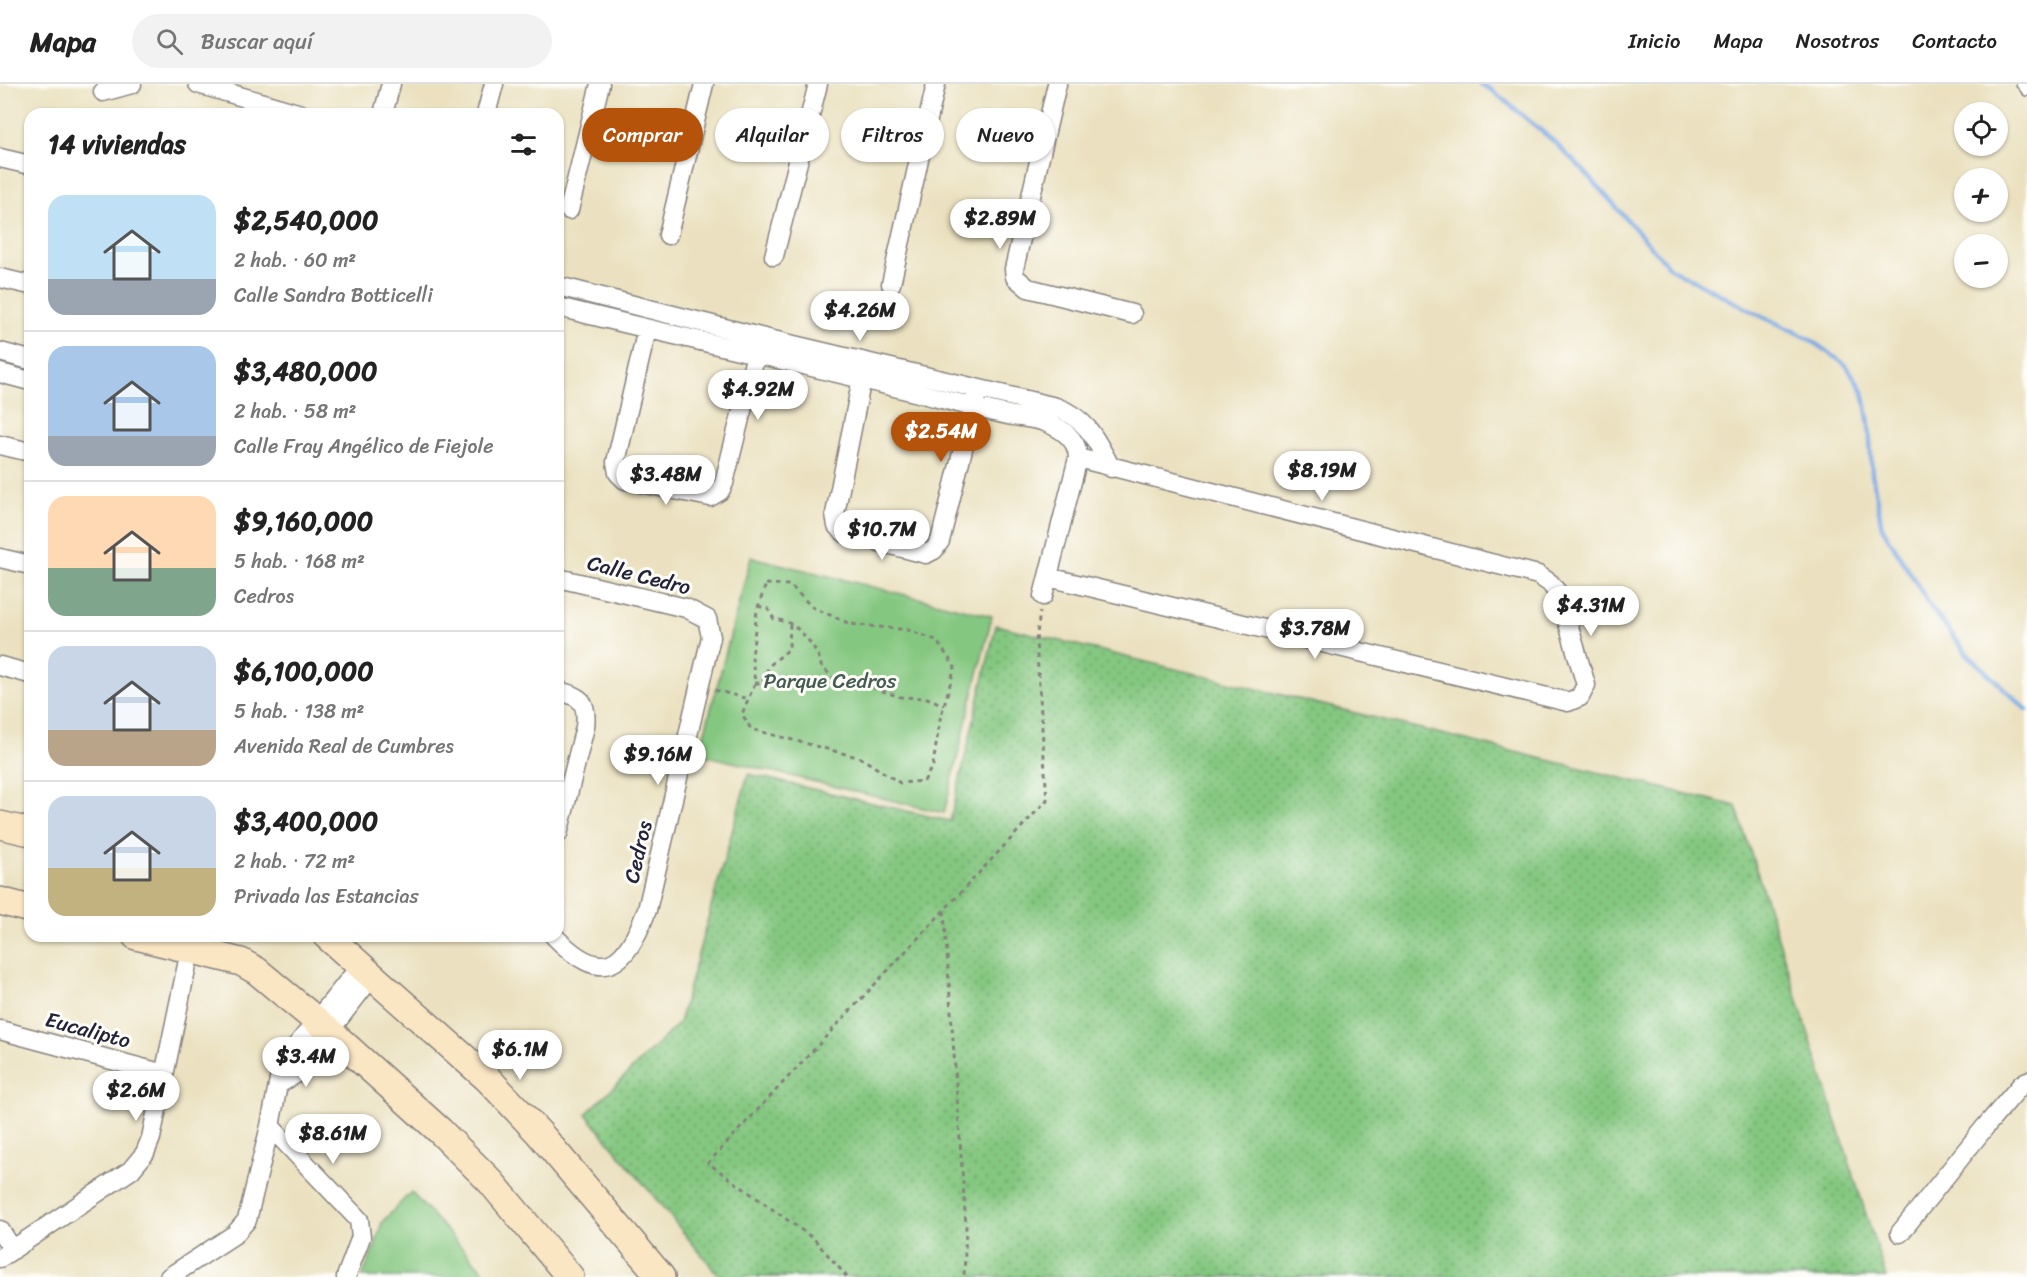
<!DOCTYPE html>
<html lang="es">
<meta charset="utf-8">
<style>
:root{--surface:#fff;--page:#f2f2f2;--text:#222;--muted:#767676;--line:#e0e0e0;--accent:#b45309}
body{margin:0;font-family:Sriracha,sans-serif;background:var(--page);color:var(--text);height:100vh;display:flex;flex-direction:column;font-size:22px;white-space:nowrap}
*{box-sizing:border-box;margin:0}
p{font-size:20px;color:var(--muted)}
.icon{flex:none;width:33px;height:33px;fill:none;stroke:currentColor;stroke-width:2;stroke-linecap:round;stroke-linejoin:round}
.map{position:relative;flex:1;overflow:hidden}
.panel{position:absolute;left:24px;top:24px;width:540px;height:834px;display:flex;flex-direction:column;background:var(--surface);border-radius:18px;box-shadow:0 2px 4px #0004}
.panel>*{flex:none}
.guide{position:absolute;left:582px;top:24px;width:570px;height:54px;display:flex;gap:12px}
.fabs{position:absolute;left:1954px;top:18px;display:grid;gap:12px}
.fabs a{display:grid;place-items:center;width:54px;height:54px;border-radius:50%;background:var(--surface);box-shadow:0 2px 4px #0004;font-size:30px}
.price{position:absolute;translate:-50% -51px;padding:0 14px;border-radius:21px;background:#fff;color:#222;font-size:20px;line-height:39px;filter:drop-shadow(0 2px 3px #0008)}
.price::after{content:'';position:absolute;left:50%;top:36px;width:18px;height:14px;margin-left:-9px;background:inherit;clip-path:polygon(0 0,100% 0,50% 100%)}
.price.active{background:var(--accent);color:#fff}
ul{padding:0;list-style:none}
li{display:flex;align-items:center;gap:18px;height:150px;padding:0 24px}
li+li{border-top:2px solid var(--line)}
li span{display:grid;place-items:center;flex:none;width:168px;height:120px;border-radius:18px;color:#555}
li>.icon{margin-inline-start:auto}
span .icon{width:72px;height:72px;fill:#fffc;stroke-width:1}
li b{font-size:26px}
h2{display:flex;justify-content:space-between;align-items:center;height:72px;padding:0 24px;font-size:26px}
.tag{padding:0 21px;border-radius:27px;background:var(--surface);box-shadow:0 2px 4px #0004;font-size:21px;line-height:54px}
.tag.active{background:var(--accent);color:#fff}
header{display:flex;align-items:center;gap:36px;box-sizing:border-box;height:84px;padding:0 30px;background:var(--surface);border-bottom:2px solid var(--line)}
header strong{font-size:28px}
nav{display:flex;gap:33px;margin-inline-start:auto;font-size:21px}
.search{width:420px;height:54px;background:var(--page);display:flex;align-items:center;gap:15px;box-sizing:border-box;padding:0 21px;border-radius:33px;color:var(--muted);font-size:22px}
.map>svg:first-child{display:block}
</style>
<header>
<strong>Mapa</strong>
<div class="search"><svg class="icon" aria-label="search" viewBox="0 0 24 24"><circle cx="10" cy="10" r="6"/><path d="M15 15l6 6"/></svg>Buscar aquí</div>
<nav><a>Inicio</a><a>Mapa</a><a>Nosotros</a><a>Contacto</a></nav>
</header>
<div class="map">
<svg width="2027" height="1193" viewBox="0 0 2027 1193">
<defs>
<pattern id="grass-dots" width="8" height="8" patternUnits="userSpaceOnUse" patternTransform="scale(1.5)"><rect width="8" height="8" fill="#84c780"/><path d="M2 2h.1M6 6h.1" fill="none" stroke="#6ca16a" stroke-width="1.8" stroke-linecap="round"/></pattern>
</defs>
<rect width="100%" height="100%" fill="#fdfcf7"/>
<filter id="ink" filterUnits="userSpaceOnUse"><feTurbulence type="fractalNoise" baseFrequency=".0167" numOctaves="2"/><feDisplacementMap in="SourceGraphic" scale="12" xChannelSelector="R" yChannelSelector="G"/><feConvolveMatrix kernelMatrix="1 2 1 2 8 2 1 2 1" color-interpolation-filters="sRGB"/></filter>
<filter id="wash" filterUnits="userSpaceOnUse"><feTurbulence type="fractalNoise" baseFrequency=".008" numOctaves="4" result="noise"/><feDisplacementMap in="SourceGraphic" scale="24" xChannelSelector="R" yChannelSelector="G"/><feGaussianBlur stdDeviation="1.35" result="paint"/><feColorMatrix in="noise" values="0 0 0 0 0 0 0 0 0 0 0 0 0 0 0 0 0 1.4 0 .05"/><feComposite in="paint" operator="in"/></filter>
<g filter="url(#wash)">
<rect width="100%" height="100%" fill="#ebe1c0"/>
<!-- grass -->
<path fill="url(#grass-dots)" stroke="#53745e" stroke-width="1.5" d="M 996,541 L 1736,722 L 1886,1193 L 720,1193 L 586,1030 L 679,939 L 748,690 L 950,737 Z"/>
<!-- green -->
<path fill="#84c780" stroke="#53745e" stroke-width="1.5" d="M 751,473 L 992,532 L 944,729 L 699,670 Z
M 411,1108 L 489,1193 L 362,1193 L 376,1160 L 382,1138 Z"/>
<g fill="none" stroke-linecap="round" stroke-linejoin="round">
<!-- stream -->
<path stroke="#78a8e3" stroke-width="4.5" d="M 1481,0 L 1493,7 L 1550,54 L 1584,87 L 1670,184 L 1761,232 L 1806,253 L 1846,281 L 1863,307 L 1869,340 L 1872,390 L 1882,443 L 1932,525 L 1967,570 L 2027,626"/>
</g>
</g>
<g filter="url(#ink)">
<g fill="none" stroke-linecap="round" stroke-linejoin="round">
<defs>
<path id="lane" d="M 2021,0 L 2027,7"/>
<path id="street" d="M 198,0 L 301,30
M 1057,0 L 1014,185 L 1015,193 L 1028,204 L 1132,230
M 103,8 L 132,0
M 383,30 L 391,0
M 486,30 L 494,0
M 0,74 L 30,81
M 569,126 L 600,0
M 668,151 L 704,0
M 774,172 L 818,0
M 0,194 L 30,201
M 891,200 L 936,0
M 558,202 L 760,253 L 1056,323 C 1088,335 1096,356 1111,384
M 558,223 C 686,255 815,282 942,315 C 966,321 989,327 1013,332 C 1025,334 1041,335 1052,341 C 1067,348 1078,358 1078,374 L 1043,512
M 647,245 L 616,378 L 618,389 L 625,396 L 710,413 L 720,407 L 724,399 L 759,258
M 0,268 L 30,276
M 0,289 L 30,297
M 862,294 L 835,430 L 837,442 L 845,449 L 926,470 L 934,466 L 940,457 L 976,313
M 0,361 L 30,368
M 0,474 L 30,481
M 1048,493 L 1568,618 L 1580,613 L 1586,601 L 1560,512 L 1550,499 L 1538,491 L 1078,374
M 0,582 L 30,590
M 558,607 C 581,612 588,618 585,643 L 558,750
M 554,852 C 603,902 625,884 647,826 L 711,553 L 707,535 L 686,524 L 558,494
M 0,946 L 164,990
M 279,1000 L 294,991 L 303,981 L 373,891
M 270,1042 L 359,1136 L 361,1153 L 346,1193
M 0,1146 L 13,1166
M 1900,1149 L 1985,1043 L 2021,1001 L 2027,997
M 0,1174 L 131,1086 L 145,1069 L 151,1054 L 193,852
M 169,1193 L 235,1150 L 247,1136 L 270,1042 L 282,980 L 361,881"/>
<path id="secondary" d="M 0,741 L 30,748
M 0,817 L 30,825
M 136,852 L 241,878 L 257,887 L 329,947 L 440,1047 L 491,1098 L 570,1193
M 327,852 L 488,995 L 539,1049 L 661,1193"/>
</defs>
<!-- lane casing -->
<use href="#lane" stroke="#86827e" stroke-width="12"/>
<!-- street casing -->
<use href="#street" stroke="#86827e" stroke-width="21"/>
<!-- secondary casing -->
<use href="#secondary" stroke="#86827e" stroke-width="30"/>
<!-- path -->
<path stroke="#86827e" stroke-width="3" stroke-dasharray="4.5 4.5" stroke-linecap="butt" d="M 766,500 L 790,501 L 812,523 L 850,540 L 908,546 L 936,556 L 955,583 L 940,635 L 933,681 L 924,697 L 900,699 L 861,674 L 751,645 L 742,630 L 755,599 L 752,573 L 757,526 Z
M 758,522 L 768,525 L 774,535 C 779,536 785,537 789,539 C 801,545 821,569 821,582 L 841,601 L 865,601 L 900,613 L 927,614 L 944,621
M 755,599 L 762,599 L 769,582 L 789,565 L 790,540
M 715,606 L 748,615
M 944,827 L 966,1142 L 964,1193
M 847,1193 L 814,1155 L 708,1079 L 1047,716 L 1036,557 L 1040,528"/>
<!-- lane -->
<use href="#lane" stroke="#fff" stroke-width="9"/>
<!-- street -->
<use href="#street" stroke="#fff" stroke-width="18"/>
<!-- secondary -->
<use href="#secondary" stroke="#fbe6c4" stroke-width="27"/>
</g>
</g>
<g text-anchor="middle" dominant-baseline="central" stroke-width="6" stroke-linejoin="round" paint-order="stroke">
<!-- street labels -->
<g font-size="21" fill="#22223b" stroke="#fdfcf7">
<text transform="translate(639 491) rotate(14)">Calle Cedro</text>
<text transform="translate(638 768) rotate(-77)">Cedros</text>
<text transform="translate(88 946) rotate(15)">Eucalipto</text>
</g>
<!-- park labels -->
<g font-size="21" fill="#445c53" stroke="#fdfcf7">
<text x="830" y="597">Parque Cedros</text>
</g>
</g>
</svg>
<div class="fabs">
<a><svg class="icon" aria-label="locate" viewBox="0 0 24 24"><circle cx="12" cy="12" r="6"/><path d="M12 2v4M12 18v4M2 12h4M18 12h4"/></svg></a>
<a>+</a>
<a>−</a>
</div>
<b class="price" style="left:1000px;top:166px">$2.89M</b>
<b class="price" style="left:860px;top:258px">$4.26M</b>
<b class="price" style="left:758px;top:337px">$4.92M</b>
<b class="price active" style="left:941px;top:379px">$2.54M</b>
<b class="price" style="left:1322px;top:418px">$8.19M</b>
<b class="price" style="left:666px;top:422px">$3.48M</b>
<b class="price" style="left:882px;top:477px">$10.7M</b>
<b class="price" style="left:1591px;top:553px">$4.31M</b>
<b class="price" style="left:1315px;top:576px">$3.78M</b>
<b class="price" style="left:658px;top:702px">$9.16M</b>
<b class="price" style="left:520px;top:997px">$6.1M</b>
<b class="price" style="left:306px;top:1004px">$3.4M</b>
<b class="price" style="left:136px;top:1038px">$2.6M</b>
<b class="price" style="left:333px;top:1081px">$8.61M</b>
<div class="guide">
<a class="tag active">Comprar</a>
<a class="tag">Alquilar</a>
<a class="tag">Filtros</a>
<a class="tag">Nuevo</a>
</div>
<section class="panel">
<h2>14 viviendas<svg class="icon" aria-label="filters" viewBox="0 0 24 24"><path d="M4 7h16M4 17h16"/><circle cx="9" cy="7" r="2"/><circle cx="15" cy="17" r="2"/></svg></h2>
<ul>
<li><span style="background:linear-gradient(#bfe0f5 70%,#9aa5b1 0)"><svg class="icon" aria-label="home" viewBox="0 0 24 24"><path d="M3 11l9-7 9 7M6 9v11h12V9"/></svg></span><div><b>$2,540,000</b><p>2 hab. · 60 m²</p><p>Calle Sandra Botticelli</p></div></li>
<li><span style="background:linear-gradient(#a9c7e8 75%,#9aa5b1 0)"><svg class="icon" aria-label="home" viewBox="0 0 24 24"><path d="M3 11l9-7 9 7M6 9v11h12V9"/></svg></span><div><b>$3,480,000</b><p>2 hab. · 58 m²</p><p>Calle Fray Angélico de Fiejole</p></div></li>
<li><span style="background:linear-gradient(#ffd9b3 60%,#7fa58c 0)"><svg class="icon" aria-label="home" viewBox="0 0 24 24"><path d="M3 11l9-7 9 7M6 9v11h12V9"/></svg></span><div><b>$9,160,000</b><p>5 hab. · 168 m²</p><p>Cedros</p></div></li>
<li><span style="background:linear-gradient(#c9d6e8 70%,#b9a48a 0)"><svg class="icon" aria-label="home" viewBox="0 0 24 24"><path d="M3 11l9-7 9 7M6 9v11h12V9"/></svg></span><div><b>$6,100,000</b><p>5 hab. · 138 m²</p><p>Avenida Real de Cumbres</p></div></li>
<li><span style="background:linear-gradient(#c9d6e8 60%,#c2b280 0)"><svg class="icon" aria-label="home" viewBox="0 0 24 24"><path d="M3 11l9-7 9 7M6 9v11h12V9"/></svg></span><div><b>$3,400,000</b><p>2 hab. · 72 m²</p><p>Privada las Estancias</p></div></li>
</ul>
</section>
</div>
